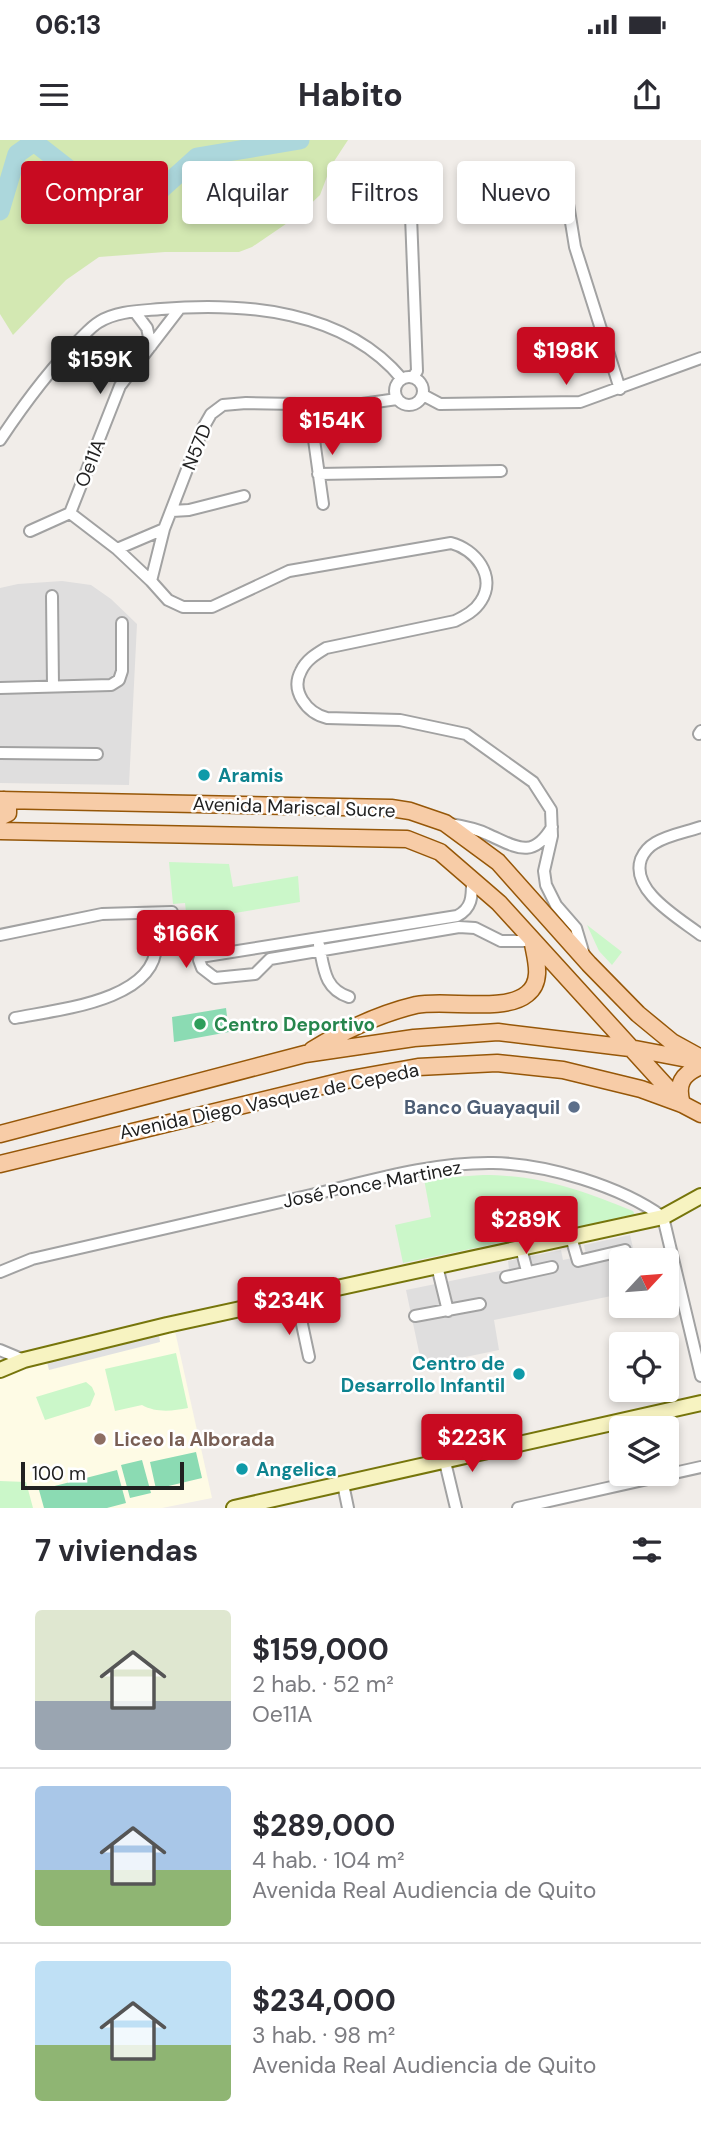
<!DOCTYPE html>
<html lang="es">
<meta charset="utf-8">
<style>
:root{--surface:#fff;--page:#f2f2f3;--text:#2b2b33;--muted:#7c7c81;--line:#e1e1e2;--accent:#c80b21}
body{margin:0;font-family:"DM Sans",sans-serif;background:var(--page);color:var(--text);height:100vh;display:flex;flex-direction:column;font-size:26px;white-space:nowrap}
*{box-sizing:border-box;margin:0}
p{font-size:23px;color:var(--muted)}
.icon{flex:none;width:38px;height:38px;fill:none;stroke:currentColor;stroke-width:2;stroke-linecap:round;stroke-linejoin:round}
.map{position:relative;height:1368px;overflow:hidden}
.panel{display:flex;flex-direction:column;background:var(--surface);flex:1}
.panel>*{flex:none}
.guide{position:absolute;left:21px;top:21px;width:660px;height:63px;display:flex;gap:14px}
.needle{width:46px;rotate:64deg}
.fabs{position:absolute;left:609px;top:1108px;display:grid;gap:14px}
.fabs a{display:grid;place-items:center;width:70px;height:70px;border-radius:7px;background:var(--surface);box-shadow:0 4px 10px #0003;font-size:35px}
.scale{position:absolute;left:21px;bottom:18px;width:163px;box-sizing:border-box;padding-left:7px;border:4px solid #212121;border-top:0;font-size:19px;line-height:24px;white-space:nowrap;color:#212121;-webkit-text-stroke:5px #fff;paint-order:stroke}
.price{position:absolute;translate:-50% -60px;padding:0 16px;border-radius:7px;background:var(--accent);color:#fff;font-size:23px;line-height:46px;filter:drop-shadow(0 2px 4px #0008)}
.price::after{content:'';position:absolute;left:50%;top:42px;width:21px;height:16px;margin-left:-10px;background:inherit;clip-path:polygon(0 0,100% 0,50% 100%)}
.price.current{background:#222;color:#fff}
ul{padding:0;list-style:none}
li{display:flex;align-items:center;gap:21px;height:175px;padding:0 35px}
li+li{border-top:2px solid var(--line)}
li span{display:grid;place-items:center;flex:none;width:196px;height:140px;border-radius:7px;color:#555}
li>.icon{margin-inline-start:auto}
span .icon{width:84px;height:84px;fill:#fffc;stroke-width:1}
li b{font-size:30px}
h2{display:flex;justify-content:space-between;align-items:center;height:84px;padding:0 35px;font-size:30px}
.chip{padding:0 24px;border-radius:7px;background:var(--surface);box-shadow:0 4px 10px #0003;font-size:24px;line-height:63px}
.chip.current{background:var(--accent);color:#fff}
.status{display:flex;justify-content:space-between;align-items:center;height:49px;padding:0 35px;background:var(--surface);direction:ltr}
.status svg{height:19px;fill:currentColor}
header{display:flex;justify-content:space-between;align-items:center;height:91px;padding:0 35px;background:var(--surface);font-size:32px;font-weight:800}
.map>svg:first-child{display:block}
</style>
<div class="status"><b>06:13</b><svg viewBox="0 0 49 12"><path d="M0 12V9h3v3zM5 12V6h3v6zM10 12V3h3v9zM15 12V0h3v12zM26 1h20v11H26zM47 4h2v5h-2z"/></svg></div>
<header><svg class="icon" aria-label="menu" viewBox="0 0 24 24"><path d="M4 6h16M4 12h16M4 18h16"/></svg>Habito<svg class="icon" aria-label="share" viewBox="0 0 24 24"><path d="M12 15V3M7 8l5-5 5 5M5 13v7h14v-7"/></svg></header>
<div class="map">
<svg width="701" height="1368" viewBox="0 0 701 1368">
<rect width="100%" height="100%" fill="#f1ede9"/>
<!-- residential -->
<path fill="#dfdede" d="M 62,441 L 91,445 L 111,459 L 137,484 L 129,645 L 0,643 L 0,448 L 18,444 Z
M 630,1095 L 636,1120 L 621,1120 L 621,1154 L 494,1180 L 499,1210 L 422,1226 L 406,1150 L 509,1129 L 508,1121 L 561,1110 L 563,1120 L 586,1115 L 584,1105 Z"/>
<!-- education -->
<path fill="#fefbe5" d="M 175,1191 L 212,1358 L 162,1368 L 0,1368 L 0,1239 L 37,1225 Z"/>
<!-- grass -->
<path fill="#d3e8b2" d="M 0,0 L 348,0 L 331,26 L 320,55 L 299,75 L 252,107 L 239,112 L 165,112 L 99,117 L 66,140 L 13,195 L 0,174 Z"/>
<!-- park -->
<path fill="#cbf7c9" d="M 169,722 L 229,724 L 233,747 L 298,736 L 300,762 L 187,781 L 185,763 L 173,764 Z
M 587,785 L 622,812 L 612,825 L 599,811 Z
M 483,1035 C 540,1035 581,1050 633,1071 L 635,1075 L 403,1123 L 395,1085 L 431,1077 L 424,1039 Z
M 176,1213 L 188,1268 C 173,1271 156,1273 142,1265 L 115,1271 L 105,1229 Z
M 86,1242 L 92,1247 L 95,1254 L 90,1266 L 45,1280 L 36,1257 Z
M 0,1341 L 26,1342 L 33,1368 L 0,1368 Z"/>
<!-- pitch -->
<path fill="#8bdbb3" d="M 226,868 L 229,892 L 174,902 L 172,877 Z
M 196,1312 L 202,1338 L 156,1349 L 150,1322 Z
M 142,1320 L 151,1353 L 130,1358 L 121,1325 Z
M 117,1330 L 126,1363 L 107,1368 L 44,1368 L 39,1350 Z"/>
<!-- parking -->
<path fill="#e1e1e1" d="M 159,1195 L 160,1202 L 49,1230 L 47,1222 Z"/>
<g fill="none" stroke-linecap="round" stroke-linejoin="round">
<!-- river -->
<path stroke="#acd7dc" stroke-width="19" d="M 0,71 L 17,14 L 34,2 L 88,44 L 156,54 L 197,17 L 300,0"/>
<defs>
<path id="minor" d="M 410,50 L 417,231 L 413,237
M 568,64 L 575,107 L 620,249
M 135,172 L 147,188 L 151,206
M395 251a14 14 0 1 1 28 0a14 14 0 1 1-28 0Z
M 423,255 L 440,264 L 580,262 L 701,218
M 309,264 L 323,364
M 0,300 C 24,264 48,231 79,200 C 85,194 92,186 99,182 C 117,171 140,171 161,169 C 244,162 345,170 402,239
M 318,334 L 501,331
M 172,371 L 189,370 L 244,356
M 70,373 L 117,409 L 151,441 L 168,460 L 183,467 L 212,467 L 289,431 L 451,403 C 475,409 497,436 481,461 C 475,471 465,476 455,481 L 326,508 C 316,514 306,520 301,531 C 290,551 307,573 327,578 L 400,580 L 466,594 L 533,642 L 551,670 L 552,696 L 544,731 L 546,745 L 556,765 L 576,788 L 585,818
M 30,391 L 70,373 L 120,246 L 180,168
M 117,409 L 164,389
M 151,441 L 164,389 L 203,288 L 211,274 L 223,265 L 246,263 L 355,265 L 397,259
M 52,456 L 53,546
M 0,548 L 111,545 L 119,540 L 122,531 L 122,483
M 699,594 L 701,591
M 0,613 L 97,614
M 450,684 C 462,686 475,688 487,694 C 515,706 532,721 552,687
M 701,687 C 686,692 668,695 655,703 C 648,707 644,712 641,719 C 630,751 679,778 701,795
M 472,739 C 472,755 473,768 457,776 L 200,817 L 199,820 L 202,828 L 215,838 L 255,834 L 270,819 L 459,787 L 475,788 L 501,801 L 532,801
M 0,795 L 102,774 L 172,772
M 319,805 C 324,828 324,849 349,857
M 15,878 C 55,870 156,861 156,805 C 156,794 151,783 148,773
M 571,1097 L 578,1121 L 625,1110
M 521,1108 L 527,1131
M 437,1126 L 448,1171
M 0,1132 L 32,1119 C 125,1098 218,1076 311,1055 C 370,1041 432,1022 493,1023 C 547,1024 620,1046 663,1077 L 701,1236
M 506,1137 L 552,1127
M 296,1156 L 309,1217
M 415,1176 L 480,1164
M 0,1210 L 24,1220
M 445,1322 L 456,1368
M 343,1344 L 348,1368
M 518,1368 L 701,1327"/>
<path id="secondary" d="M 0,1230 L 24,1220 L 167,1185 L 663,1077 L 701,1056
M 234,1368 L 701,1263"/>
<path id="primary" d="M 0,660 L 391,668 L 410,671 L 445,683 L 498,722 L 589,824 L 638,874 L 672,902 L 701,918
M 0,677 L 8,673 L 8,666 L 4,660
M 0,691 L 407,699 L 440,712 L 499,763 L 682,964
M 312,910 C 345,890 378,874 416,865 C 446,859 504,873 527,854 C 543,842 536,820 533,804
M 682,964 C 676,944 682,934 701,926
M 0,994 L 305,914 L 414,898 L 498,892 L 630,908 L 698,921
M 0,1024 L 351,939 L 418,927 L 497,923 L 563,930 L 641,949 L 682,964 L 701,974"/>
</defs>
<!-- minor casing -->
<use href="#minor" stroke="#a2a2a2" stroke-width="14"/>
<!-- secondary casing -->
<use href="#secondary" stroke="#76750b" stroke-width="18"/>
<!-- primary casing -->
<use href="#primary" stroke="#965708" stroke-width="19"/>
<!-- minor -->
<use href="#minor" stroke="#fff" stroke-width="10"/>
<!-- secondary -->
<use href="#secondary" stroke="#f7f3c1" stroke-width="14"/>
<!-- primary -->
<use href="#primary" stroke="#f7cca7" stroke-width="16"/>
</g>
<!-- markers -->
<g fill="#0f9aa8" stroke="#fff" stroke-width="2.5">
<circle cx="204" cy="635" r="7"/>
<circle cx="519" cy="1234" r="7"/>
<circle cx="242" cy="1329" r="7"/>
</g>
<circle fill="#2e9e5b" stroke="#fff" stroke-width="2.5" cx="200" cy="884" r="7"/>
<circle fill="#5c6f8a" stroke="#fff" stroke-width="2.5" cx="574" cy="967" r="7"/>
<circle fill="#8d6e63" stroke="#fff" stroke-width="2.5" cx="100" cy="1299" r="7"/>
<g text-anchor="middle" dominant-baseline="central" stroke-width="5" stroke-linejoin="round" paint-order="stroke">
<!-- street labels -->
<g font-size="19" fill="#212121" stroke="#fff">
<text transform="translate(197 307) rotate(-68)">N57D</text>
<text transform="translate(90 323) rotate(-68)">Oe11A</text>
<text transform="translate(294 667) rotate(2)">Avenida Mariscal Sucre</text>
<text transform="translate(269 961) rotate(-12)">Avenida Diego Vasquez de Cepeda</text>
<text transform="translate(372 1044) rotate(-11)">José Ponce Martinez</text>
</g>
<!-- culture labels -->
<g font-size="19" font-weight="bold" fill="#0d838f" stroke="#fff" text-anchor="start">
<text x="218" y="635">Aramis</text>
<text x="505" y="1223" text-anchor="end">Centro de<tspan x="505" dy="22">Desarrollo Infantil</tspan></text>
<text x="256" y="1329">Angelica</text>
</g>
<!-- leisure labels -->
<g font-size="19" font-weight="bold" fill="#27864d" stroke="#fff" text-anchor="start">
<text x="214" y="884">Centro Deportivo</text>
</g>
<!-- service labels -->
<g font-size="19" font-weight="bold" fill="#4e5e75" stroke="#fff" text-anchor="end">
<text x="560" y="967">Banco Guayaquil</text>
</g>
<!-- education labels -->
<g font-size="19" font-weight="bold" fill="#785e54" stroke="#fff" text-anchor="start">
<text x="114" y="1299">Liceo la Alborada</text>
</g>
</g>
</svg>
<div class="fabs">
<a><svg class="needle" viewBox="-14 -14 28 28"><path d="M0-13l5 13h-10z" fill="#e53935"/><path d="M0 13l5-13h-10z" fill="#7c7c81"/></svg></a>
<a><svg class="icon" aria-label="locate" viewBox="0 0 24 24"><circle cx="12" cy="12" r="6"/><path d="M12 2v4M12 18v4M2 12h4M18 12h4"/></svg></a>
<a><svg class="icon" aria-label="layers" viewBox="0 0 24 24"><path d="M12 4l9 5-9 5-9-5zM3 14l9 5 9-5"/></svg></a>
</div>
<div class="scale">100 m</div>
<b class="price" style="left:566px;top:247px">$198K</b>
<b class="price current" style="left:100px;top:256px">$159K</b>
<b class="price" style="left:332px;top:317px">$154K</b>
<b class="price" style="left:186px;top:830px">$166K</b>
<b class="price" style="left:526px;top:1116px">$289K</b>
<b class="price" style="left:289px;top:1197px">$234K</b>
<b class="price" style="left:472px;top:1334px">$223K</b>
<div class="guide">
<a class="chip current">Comprar</a>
<a class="chip">Alquilar</a>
<a class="chip">Filtros</a>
<a class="chip">Nuevo</a>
</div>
</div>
<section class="panel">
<h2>7 viviendas<svg class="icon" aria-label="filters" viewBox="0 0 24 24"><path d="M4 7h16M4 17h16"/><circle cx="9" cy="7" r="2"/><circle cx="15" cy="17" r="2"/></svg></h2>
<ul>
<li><span style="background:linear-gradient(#dfe7d0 65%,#9aa5b1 0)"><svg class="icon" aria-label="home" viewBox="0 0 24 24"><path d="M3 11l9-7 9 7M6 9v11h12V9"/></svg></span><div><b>$159,000</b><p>2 hab. · 52 m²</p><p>Oe11A</p></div></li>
<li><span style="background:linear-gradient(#a9c7e8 60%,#8fb573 0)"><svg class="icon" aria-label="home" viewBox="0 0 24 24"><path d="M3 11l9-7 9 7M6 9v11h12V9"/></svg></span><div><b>$289,000</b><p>4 hab. · 104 m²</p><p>Avenida Real Audiencia de Quito</p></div></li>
<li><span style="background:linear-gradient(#bfe0f5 60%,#8fb573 0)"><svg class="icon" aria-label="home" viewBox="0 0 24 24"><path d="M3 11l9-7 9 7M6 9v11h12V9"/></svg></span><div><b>$234,000</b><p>3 hab. · 98 m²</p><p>Avenida Real Audiencia de Quito</p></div></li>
</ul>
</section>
